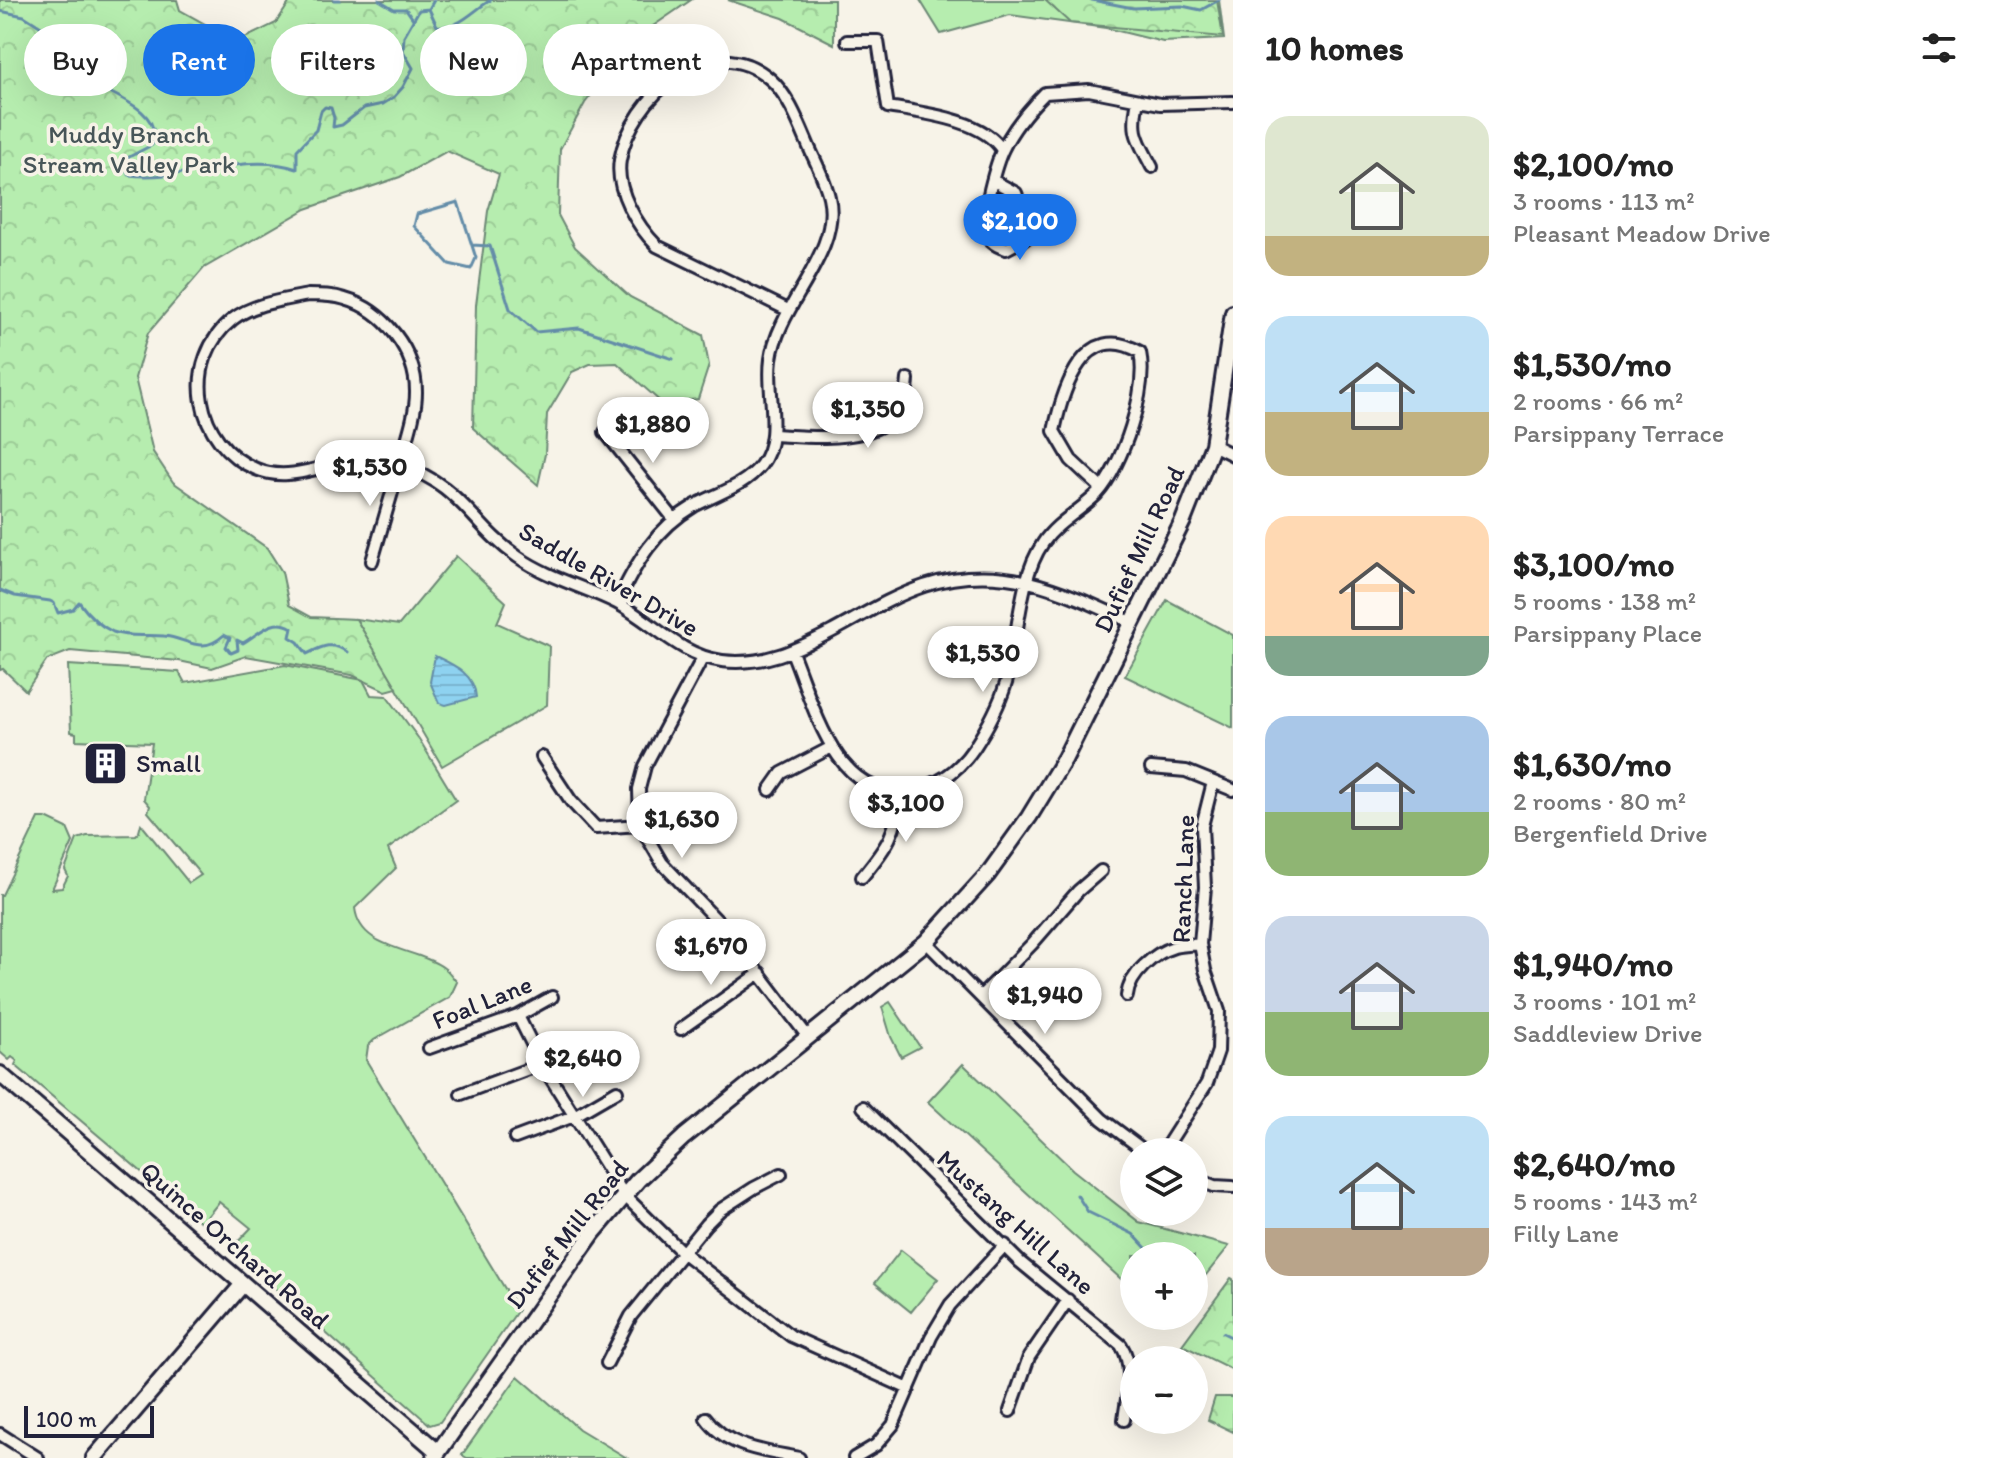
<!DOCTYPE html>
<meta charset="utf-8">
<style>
:root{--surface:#fff;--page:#f6f6f6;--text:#222;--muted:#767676;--accent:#1a73e8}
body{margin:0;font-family:Itim,sans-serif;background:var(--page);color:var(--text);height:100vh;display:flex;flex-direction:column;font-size:30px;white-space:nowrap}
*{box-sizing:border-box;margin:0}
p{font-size:26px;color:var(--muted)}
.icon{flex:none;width:44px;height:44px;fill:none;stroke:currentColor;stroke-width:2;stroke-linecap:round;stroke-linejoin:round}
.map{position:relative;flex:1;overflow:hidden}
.sheet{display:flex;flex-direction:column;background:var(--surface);width:760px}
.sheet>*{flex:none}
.banner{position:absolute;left:24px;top:24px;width:760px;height:72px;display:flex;gap:16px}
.controls{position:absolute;left:1120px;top:1138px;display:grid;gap:16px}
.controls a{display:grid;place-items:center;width:88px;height:88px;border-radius:50%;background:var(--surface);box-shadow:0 8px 32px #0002;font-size:40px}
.scale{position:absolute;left:24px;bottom:20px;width:130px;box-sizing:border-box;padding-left:8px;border:4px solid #22223b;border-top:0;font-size:22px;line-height:28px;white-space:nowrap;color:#22223b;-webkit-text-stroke:6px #f7f3e8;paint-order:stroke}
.price{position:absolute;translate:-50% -68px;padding:0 18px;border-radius:28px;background:#fff;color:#222;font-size:26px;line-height:52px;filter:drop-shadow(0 2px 4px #0008)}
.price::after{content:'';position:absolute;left:50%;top:48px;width:24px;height:18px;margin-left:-12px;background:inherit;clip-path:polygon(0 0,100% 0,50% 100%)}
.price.on{background:var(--accent);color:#fff}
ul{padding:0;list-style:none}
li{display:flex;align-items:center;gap:24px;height:200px;padding:0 32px}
li span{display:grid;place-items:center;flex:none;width:224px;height:160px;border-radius:24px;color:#555}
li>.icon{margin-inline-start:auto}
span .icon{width:96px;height:96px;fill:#fffc;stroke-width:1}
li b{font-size:34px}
h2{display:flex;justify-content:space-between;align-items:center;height:96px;padding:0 32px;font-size:34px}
.tag{padding:0 28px;border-radius:36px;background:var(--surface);box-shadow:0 8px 32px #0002;font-size:28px;line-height:72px}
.tag.on{background:var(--accent);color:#fff}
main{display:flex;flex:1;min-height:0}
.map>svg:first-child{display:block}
</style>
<main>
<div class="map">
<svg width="1233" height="1458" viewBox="0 0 1233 1458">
<defs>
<pattern id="forest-crowns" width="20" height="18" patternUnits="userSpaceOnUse" patternTransform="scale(2)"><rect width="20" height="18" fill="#b6edaf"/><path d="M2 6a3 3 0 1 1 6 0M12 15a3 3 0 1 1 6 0" fill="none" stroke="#9ccb97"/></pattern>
<pattern id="water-rules" width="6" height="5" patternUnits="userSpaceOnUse" patternTransform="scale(2)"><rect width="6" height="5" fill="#8ed2f0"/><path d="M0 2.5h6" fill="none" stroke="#7ab4cf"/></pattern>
</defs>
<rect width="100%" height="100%" fill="#f7f3e8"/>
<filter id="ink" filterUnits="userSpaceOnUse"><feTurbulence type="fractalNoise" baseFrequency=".0125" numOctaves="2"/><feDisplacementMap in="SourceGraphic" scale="16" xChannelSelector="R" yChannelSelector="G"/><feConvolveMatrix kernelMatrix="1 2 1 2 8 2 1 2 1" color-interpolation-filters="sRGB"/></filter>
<g filter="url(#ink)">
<!-- green -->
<path fill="#b6edaf" stroke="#6c8875" stroke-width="2" d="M 920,0 L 1219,0 L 1224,39 L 1163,42 L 1106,28 L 1010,15 L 941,34 Z
M 456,556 L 506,602 L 497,623 L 549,646 L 547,705 L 442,766 L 356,619 L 399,625 Z
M 1167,600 L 1233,635 L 1233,728 L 1125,676 Z
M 68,665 L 179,672 L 185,683 L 285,665 L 363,680 L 371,695 L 387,696 L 419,739 L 456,800 L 388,849 L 396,868 L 355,908 C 360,951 416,947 444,968 C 449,971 453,978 457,982 L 450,997 L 374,1040 L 368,1046 L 366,1060 L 518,1310 L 440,1422 L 430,1425 L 231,1249 L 251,1228 L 219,1202 L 202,1223 L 15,1065 L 17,1061 L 12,1057 L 9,1060 L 0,1052 L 0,895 L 2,895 L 39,818 L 46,818 L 67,828 L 73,842 L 52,889 L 62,888 L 68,876 L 65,870 L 77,839 L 87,836 L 136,835 L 139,832 L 141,824 L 189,883 L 201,875 L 148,812 L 150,806 L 144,799 L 152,743 L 76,740 L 76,733 L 71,732 Z
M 890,1002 L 920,1047 L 901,1057 L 891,1037 L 882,1007 Z
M 963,1064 L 1073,1170 L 1139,1222 L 1229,1246 L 1194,1290 L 1194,1256 L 1134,1256 L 1134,1291 L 928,1102 Z
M 901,1250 L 938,1279 L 911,1312 L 875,1283 Z
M 518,1376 L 579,1429 L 627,1458 L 467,1458 L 462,1455 Z"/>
<!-- forest -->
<path fill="url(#forest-crowns)" stroke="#6c8875" stroke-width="2" d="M 0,0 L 177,0 L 180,10 L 207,25 L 245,38 L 276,23 L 291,0 L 691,0 L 637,37 L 585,103 L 560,149 L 558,215 L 575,247 L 630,297 L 703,335 L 709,365 L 698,399 L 663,404 L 617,363 L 590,364 L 572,372 L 547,414 L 545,454 L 538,485 L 473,428 L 476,305 L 488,211 L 499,174 L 447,151 L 400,177 L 306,209 L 204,268 L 148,333 L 135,378 L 153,452 L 173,482 L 267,548 L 282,572 L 289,605 L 311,617 L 356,619 L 397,688 L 386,691 L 352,675 L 246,656 L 212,668 L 179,661 L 70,651 L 47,660 L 26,691 L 3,669 L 0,670 Z
M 728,0 L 834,0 L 834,44 L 783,18 Z
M 1045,0 L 1217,0 L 1223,37 L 1070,23 Z
M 1231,1278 L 1233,1279 L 1233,1370 L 1182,1345 Z
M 1215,1397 L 1233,1397 L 1233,1432 L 1208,1420 Z"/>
<!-- water -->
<path fill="url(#water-rules)" stroke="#638ca8" stroke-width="2" d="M 435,656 C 454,665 474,673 476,697 L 446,705 L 439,703 L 430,682 Z"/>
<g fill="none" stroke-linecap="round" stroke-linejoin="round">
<!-- stream -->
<path stroke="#638ca8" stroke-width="3" d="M 334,0 L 340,0
M 379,0 L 394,9 L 406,9 L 413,19
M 1092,0 L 1133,8 L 1182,6 L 1201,10 L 1219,0
M 429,9 L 434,0
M 0,11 L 24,16 L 63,41 L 70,50 L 73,89 L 79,95 L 86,93 L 95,85 C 118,97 164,113 152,145 L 129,157 L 122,165 L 129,175 C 184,182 245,151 297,169 L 297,150 L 316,130 L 321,111 L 325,107 L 331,108 L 334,118 L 333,127 L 342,125 L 364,108 L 383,104 L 394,97 L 403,87 L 413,68 L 403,51 L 404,36 L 419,10 L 429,9 L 437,26 C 459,30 473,10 491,0
M 458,202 L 476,258 L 471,269 L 449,264 L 414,226 L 417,214 Z
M 472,245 L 490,246 L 510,309 L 536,332 L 579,328 L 673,359
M 0,590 L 15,596 L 50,601 L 54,603 L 58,613 L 73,609 L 79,602 C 87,613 100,626 113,632 C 130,638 147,634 164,636 C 187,638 201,656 224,635 L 230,638 L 226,647 L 231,653 L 238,650 L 237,640 L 243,643 C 259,634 273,616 292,628 L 290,637 L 298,642 L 307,654 C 323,646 332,641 347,652
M 1077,1195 L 1088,1212 L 1133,1234 L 1147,1249 L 1161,1256
M 1223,1333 L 1233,1338"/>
<defs>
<path id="street" d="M 847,41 L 878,41 L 888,107 C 922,113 983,119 1002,150
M 1138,100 C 1131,133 1137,138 1152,167
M 994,181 L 1016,193 L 1028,226 L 1025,239 L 1006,249 C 995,246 987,241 985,229 C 982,214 996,163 1003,149 C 1013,128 1029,109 1045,93 L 1089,90 L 1160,104 L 1233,102
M 308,295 C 321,295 333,295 345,299 C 384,310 416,351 416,392 C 416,416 406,441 400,465 C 382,462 364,460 346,463 C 314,467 287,482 256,469 C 195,444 180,361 233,319 C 254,303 284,300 308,295 Z
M 605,432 L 674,519
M 772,435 C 819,437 906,449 908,379
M 1213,445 L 1233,455
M 372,561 L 400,465 C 462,485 471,525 518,557 C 548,578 585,587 617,603 C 653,622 679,655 722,661 C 763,666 796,650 831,632 C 861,616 891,597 924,586 C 1001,560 1064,591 1133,623
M 617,603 C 636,563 655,529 694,506 C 716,494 745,486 761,465 C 783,436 766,393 771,359 C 778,305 842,252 829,197 C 825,180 816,163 809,147 C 800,126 788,94 770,79 C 710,27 631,97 620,160 C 615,190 637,226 657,246 L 788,310
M 792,652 C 813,702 834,798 905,791 C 935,788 957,773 974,748 C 987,728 999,706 1006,683 C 1019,640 1018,579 1043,543 C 1057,522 1080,511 1097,494 C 1123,465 1148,390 1140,352 C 1084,319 1063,389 1054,431 L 1071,460 L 1101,488
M 703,657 L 645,766 L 639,789 L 640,825 L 662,863 L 727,931 L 808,1037
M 542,757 L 571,801 L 596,828 L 640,825
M 1151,768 L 1186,771 L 1233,790
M 770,790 L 782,773 L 832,747
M 862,877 C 886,848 899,831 899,792
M 926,942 L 1102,1119 L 1146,1152
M 981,996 L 1032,944 L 1078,891 L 1101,871
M 1127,996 C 1129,975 1154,953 1174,947 C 1182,945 1192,945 1200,944
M 518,1016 L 542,1064 L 624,1195 L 682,1252 L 791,1336 L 909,1389
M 681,1029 L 760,973
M 429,1048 L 518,1016 L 552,997
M 461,1094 L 542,1064 L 588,1040
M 863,1107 L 1020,1262 L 1121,1345 C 1135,1367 1127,1395 1124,1420
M 515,1138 L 574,1116 L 617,1091
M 1163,1152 L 1207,1083 L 1218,1051 L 1219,1011 L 1205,970 L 1200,944 L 1205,887 L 1202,826 L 1213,782
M 1194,1178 L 1214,1186 L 1233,1187
M 607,1363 L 631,1316 L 706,1224 L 720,1210 L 754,1188 L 781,1174
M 1010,1411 L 1029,1357 L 1068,1300
M 706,1418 C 727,1448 764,1451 799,1458
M 0,1434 L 38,1458
M 854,1458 L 876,1445 L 893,1425 L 931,1337 L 950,1305 L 1005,1245"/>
<path id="secondary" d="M 0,1074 L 438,1452
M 94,1458 L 243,1284
M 434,1458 L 593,1233 L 638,1180 L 684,1137 L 926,942 L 988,874 L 1029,817 L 1065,758 L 1183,521 L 1213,445 L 1233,313"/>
</defs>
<!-- street casing -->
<use href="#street" stroke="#22223b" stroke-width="16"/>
<!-- secondary casing -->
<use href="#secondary" stroke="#22223b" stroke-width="20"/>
<!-- street -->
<use href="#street" stroke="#f7f3e8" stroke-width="10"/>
<!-- secondary -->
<use href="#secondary" stroke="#f7f3e8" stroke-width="14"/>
</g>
</g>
<!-- icons -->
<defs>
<symbol id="building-square" viewBox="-11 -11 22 22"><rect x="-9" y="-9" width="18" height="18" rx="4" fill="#22223b" stroke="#f7f3e8"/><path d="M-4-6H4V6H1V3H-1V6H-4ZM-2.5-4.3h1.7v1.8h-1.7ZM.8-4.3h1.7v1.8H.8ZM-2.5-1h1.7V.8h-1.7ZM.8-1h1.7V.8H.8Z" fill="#fff"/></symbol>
</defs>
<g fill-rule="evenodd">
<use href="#building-square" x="80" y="738" width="51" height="51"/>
</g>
<g text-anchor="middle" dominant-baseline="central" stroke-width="7" stroke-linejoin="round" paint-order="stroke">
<!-- park labels -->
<g font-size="26" fill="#475558" stroke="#f7f3e8">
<text x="129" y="134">Muddy Branch<tspan x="129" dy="30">Stream Valley Park</tspan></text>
</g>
<!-- street labels -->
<g font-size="26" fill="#22223b" stroke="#f7f3e8">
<text transform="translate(1139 549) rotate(-65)">Dufief Mill Road</text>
<text transform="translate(609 579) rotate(30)">Saddle River Drive</text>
<text transform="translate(1183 879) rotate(-88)">Ranch Lane</text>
<text transform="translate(482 1002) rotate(-22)">Foal Lane</text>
<text transform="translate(1016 1222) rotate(42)">Mustang Hill Lane</text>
<text transform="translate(567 1234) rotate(-52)">Dufief Mill Road</text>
<text transform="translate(235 1245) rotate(41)">Quince Orchard Road</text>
</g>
<!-- poi labels -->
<g font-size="26" fill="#22223b" stroke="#f7f3e8" text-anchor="start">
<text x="136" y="763">Small</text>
</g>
</g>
</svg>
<div class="controls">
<a><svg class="icon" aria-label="layers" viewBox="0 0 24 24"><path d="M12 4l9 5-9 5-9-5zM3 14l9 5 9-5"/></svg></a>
<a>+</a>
<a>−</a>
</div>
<div class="scale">100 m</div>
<b class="price on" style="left:1020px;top:262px">$2,100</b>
<b class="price" style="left:868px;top:450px">$1,350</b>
<b class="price" style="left:653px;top:465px">$1,880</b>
<b class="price" style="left:370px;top:508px">$1,530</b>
<b class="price" style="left:983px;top:694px">$1,530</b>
<b class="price" style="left:906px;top:844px">$3,100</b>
<b class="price" style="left:682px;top:860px">$1,630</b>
<b class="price" style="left:711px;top:987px">$1,670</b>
<b class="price" style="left:1045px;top:1036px">$1,940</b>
<b class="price" style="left:583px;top:1099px">$2,640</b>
<div class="banner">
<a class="tag">Buy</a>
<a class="tag on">Rent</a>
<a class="tag">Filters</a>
<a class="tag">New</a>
<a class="tag">Apartment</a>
</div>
</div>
<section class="sheet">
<h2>10 homes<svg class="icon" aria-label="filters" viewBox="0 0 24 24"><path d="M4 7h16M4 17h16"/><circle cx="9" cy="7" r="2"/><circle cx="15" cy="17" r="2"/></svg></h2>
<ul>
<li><span style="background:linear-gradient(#dfe7d0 75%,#c2b280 0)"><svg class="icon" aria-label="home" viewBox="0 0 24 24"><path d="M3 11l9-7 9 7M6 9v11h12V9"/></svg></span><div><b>$2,100/mo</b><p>3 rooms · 113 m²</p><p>Pleasant Meadow Drive</p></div></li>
<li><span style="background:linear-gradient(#bfe0f5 60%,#c2b280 0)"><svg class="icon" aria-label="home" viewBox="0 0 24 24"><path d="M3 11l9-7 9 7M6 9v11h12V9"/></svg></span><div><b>$1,530/mo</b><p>2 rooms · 66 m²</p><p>Parsippany Terrace</p></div></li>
<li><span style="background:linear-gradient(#ffd9b3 75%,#7fa58c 0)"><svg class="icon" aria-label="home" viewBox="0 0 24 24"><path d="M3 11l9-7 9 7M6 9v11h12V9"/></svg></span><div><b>$3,100/mo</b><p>5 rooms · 138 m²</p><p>Parsippany Place</p></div></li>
<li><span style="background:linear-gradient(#a9c7e8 60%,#8fb573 0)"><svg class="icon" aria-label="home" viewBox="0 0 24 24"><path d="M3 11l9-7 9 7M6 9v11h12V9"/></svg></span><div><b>$1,630/mo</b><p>2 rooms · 80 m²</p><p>Bergenfield Drive</p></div></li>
<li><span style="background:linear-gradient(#c9d6e8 60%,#8fb573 0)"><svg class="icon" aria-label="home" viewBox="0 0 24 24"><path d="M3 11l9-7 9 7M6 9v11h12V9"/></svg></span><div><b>$1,940/mo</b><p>3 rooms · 101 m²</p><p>Saddleview Drive</p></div></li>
<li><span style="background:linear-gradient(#bfe0f5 70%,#b9a48a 0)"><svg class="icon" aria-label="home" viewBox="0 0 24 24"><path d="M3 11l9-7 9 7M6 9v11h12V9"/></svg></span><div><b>$2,640/mo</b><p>5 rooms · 143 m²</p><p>Filly Lane</p></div></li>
</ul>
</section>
</main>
